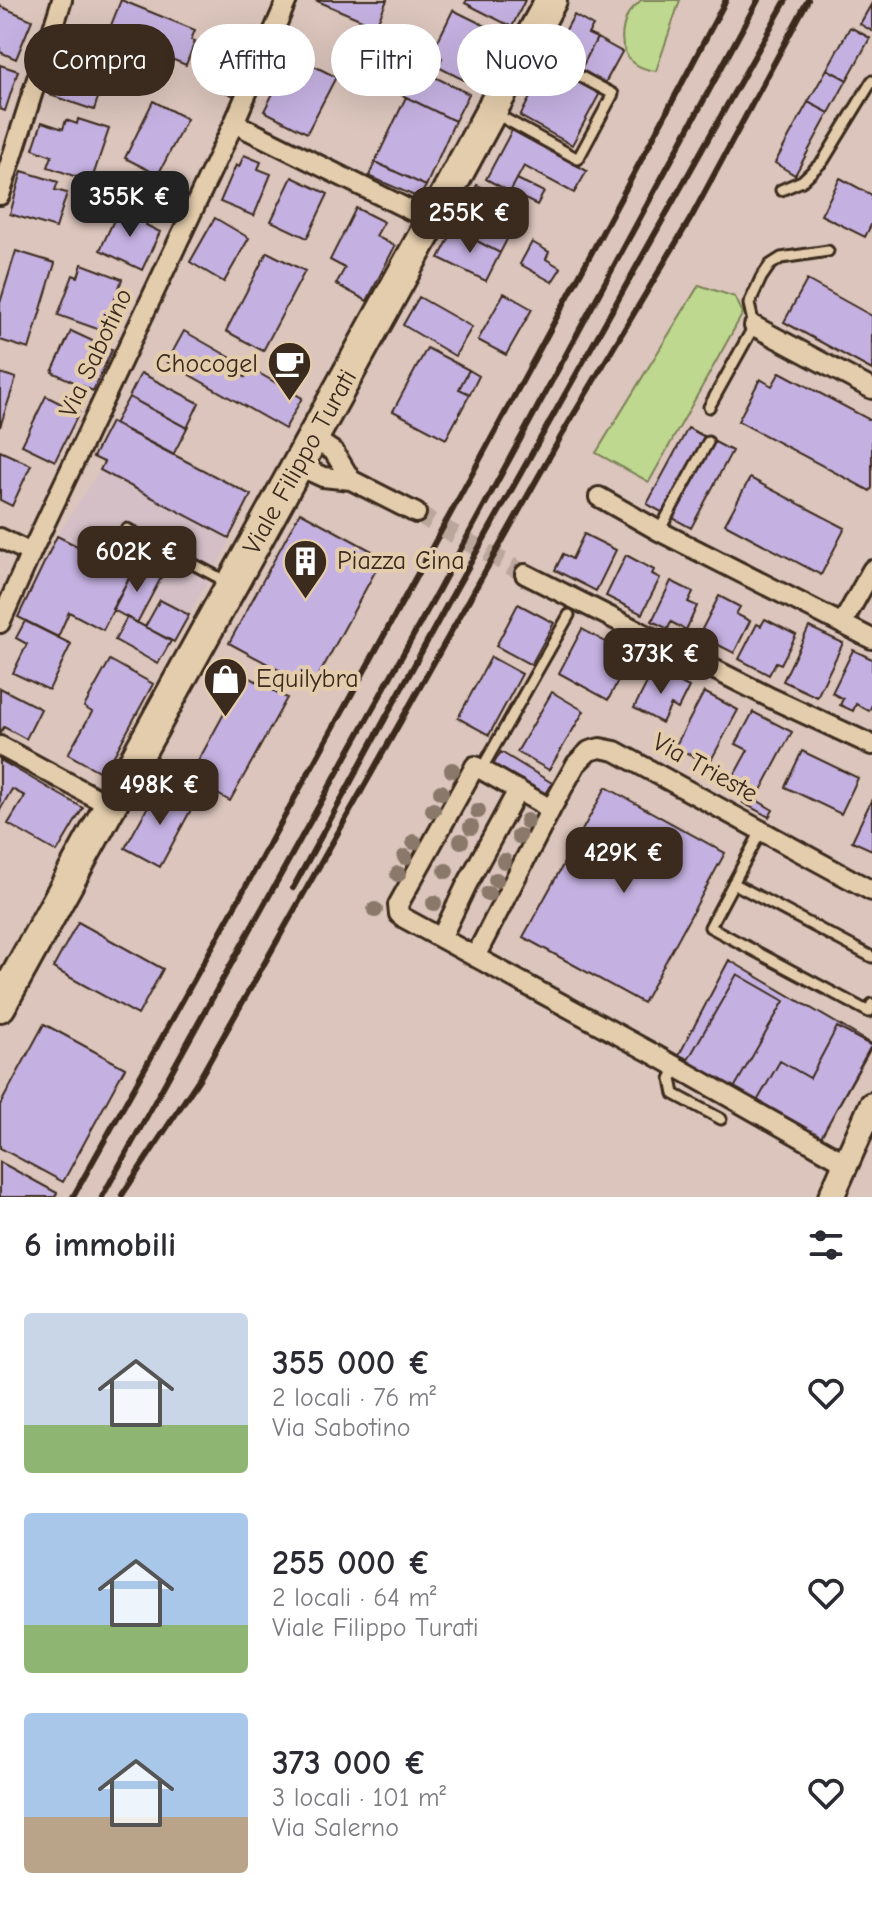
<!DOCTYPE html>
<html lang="it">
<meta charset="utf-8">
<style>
:root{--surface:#fff;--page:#f7f7f7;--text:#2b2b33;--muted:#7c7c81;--accent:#3b2a1e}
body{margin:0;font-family:"Comic Neue",sans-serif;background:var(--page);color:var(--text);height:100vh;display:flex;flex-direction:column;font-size:30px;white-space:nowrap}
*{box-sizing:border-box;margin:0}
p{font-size:26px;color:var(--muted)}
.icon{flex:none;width:44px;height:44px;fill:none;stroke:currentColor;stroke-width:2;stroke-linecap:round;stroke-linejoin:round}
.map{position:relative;height:1197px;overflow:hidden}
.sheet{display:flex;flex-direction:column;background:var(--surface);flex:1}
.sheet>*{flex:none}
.hud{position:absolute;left:24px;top:24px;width:824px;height:72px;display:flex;gap:16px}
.price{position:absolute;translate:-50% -68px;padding:0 18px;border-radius:16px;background:var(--accent);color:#fff;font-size:26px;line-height:52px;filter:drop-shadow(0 2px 4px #0008)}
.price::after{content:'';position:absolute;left:50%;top:48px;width:24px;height:18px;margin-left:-12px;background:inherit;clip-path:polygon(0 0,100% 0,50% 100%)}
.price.current{background:#222;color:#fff}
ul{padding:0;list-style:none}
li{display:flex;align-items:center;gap:24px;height:200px;padding:0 24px}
li span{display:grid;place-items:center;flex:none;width:224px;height:160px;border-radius:8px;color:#555}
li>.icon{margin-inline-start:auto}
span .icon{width:96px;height:96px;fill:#fffc;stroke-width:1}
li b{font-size:34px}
h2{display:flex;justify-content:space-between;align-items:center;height:96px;padding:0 24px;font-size:34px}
.chip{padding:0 28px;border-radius:36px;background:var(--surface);box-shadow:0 8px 32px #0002;font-size:28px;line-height:72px}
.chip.current{background:var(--accent);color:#fff}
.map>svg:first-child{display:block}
</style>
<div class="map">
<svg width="872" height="1197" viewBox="0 0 872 1197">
<rect width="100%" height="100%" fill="#dbc5bc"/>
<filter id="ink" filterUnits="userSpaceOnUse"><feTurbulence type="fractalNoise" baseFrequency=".0125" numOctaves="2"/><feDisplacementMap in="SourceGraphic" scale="16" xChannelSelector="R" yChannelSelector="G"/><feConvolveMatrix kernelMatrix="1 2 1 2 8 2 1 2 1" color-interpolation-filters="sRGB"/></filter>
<g filter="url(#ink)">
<!-- built -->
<path fill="#d4bfc7" d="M 100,470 L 228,538 L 229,543 L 189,615 L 152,595 L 161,578 L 137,565 L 131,575 L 114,566 L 99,553 L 97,556 L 57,536 Z"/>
<!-- green -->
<path fill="#bed88f" stroke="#7c8156" stroke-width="2" d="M 641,0 L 680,0 L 656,71 C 624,67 615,43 628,14 C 631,9 637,5 641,0 Z
M 699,285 L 735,297 L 743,313 L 649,482 L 596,453 Z"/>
<!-- building -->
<path fill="#c5b1e1" stroke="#3b2a1e" stroke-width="2" d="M 121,0 L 195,30 L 191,40 L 195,41 L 186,65 L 120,38 L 122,33 L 110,28 Z
M 315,0 L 387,0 L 376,26 Z
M 467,0 L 525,0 L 512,27 L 465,3 Z
M 872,3 L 872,31 L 860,24 Z
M 0,6 L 32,20 L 16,59 L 0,52 Z
M 453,10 L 508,37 L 482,89 L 438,67 L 442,58 L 432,53 Z
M 574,15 L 593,26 L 588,34 L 597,38 L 581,69 L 553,54 Z
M 229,25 L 257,36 L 247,62 L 219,52 Z
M 850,27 L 870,38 L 847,80 L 827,69 Z
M 354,37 L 469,94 L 455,121 L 341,65 Z
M 597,38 L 622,52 L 605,83 L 581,69 Z
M 66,46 L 110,61 L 94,110 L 50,95 Z
M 290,60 L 304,67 L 306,62 L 336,77 L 307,133 L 264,111 Z
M 548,64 L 600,93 L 572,145 L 520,116 Z
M 0,65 L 18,71 L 5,111 L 0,109 Z
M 222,68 L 243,77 L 234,96 L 214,87 Z
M 827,69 L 847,80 L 829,113 L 808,102 Z
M 406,97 L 455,121 L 426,186 L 375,162 Z
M 153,101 L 187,119 L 158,175 L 125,158 Z
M 808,102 L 829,113 L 795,175 L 775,163 Z
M 78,119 L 109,129 L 91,182 L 48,167 L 52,156 L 33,149 L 42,122 L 63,129 L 66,120 L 77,124 Z
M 512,130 L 587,171 L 574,193 L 524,166 L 510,192 L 486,179 Z
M 244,155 L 261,162 L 258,169 L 271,174 L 254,216 L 220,202 L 236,165 L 239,167 Z
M 375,162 L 426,186 L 419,198 L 369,176 Z
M 22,171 L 58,182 L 55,190 L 67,193 L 56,228 L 10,214 Z
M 292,177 L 328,194 L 307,238 L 271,221 Z
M 840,178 L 872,195 L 872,223 L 865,237 L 821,215 Z
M 517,179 L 544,192 L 537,205 L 510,192 Z
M 477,185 L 523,208 L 500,253 L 454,229 Z
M 120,207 L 148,220 L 146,225 L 160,232 L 142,270 L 100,250 Z
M 356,208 L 384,222 L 376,236 L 395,246 L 367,301 L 336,284 L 345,268 L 330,260 Z
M 215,218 L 249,238 L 224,282 L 190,262 Z
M 454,229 L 500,253 L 486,281 L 439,258 Z
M 532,242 L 549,252 L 546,259 L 561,268 L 552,282 L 520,264 Z
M 16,251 L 55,263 L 29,349 L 0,340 L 0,303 Z
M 267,252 L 305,271 L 263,351 L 226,331 Z
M 82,264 L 122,279 L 103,331 L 58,315 L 73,275 L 78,277 Z
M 807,280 L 872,316 L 872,370 L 784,322 Z
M 504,293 L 532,309 L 506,355 L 478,340 Z
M 419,297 L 472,327 L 455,356 L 403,325 Z
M 71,331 L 112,350 L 93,391 L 52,372 Z
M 184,331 L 240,363 L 235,371 L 245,377 L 250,368 L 302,398 L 285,429 L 167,362 Z
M 427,348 L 469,370 L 459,389 L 470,394 L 446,439 L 393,411 Z
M 469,370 L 479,376 L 470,394 L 459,389 Z
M 780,372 L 872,421 L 872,488 L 870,491 L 738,421 L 760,379 L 772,386 Z
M 0,373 L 16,378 L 0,427 Z
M 141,373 L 199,403 L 187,428 L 129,397 Z
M 46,396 L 79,413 L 55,461 L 22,445 Z
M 129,397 L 187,428 L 173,455 L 114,424 Z
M 111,422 L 251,495 L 229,538 L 100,470 L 104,462 L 93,457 Z
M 688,428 L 732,451 L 691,528 L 647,504 Z
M 0,451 L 31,465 L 12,506 L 0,500 Z
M 750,478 L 845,528 L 821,575 L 725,524 Z
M 300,512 L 383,557 L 312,688 L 229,643 Z
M 584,534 L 616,550 L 596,591 L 555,570 L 563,554 L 572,559 Z
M 57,536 L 97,556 L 99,553 L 116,562 L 114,566 L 131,575 L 103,630 L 69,612 L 58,637 L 18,617 Z
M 626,555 L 654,570 L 652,574 L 660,578 L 642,614 L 606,596 Z
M 136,565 L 161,578 L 137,623 L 112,609 Z
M 671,581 L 693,592 L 688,602 L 697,606 L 686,630 L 671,622 L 668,629 L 652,621 Z
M 719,596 L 740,607 L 736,614 L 750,621 L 734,653 L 699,635 Z
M 160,600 L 189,615 L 174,642 L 145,627 Z
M 518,604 L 554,623 L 531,665 L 496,646 Z
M 127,617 L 171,641 L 158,664 L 115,640 Z
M 765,619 L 796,635 L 781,664 L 776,662 L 769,675 L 739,659 L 757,624 L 761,626 Z
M 25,621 L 71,644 L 49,690 L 13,673 L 27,644 L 16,638 Z
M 809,627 L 843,643 L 817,697 L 783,681 Z
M 582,629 L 609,644 L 606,650 L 628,662 L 608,700 L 559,673 Z
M 853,650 L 872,659 L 872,705 L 869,711 L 856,704 L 853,711 L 840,705 L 843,699 L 832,693 Z
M 491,657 L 522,674 L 489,735 L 458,718 Z
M 110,660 L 153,684 L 104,774 L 68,754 L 92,712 L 84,707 Z
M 654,669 L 689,687 L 678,709 L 671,705 L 662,723 L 634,708 Z
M 245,675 L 287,698 L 230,801 L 189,778 Z
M 0,688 L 41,709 L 26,739 L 4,727 L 0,733 Z
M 552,692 L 584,711 L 549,770 L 517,752 Z
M 704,692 L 738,710 L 709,764 L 675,747 Z
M 753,712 L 792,732 L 759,794 L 732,779 L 748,750 L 736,744 Z
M 802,751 L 858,778 L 841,814 L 785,787 Z
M 501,752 L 552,783 L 544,795 L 493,765 Z
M 0,760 L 83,808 L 57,852 L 8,824 L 25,796 L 12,789 L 0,810 Z
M 606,787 L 725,853 L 643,1003 L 523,937 Z
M 166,788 L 194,804 L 160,867 L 125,848 L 156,792 L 162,795 Z
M 748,795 L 773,810 L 769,817 L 743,803 Z
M 872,799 L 872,850 L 852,841 Z
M 78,922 L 163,969 L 138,1015 L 53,968 Z
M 729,960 L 872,1044 L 821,1137 L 685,1065 L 688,1059 L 679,1055 Z
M 737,974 L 784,1001 L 733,1090 L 685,1065 Z
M 44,1024 L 125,1068 L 63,1182 L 0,1148 L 0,1105 Z
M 837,1027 L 872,1046 L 821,1137 L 756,1103 L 780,1061 L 810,1078 Z
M 0,1162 L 57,1193 L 55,1197 L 0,1197 Z"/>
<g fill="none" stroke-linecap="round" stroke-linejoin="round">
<!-- minor-tunnel -->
<path stroke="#bba69c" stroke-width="18" stroke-dasharray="18 9" stroke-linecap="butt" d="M 416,513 L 525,574"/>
<defs>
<path id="service" d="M 494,113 L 578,159 L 613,94 L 529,49
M 781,190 L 802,181 L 823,161 L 872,81
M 709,407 L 754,326 L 749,304 L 761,278 L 770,265 L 781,258 L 828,251
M 127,529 L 229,583
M 659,531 L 708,442
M 481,770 L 569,615
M 761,831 L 710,927 L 869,1012 L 872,1004
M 733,883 L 872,957
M 677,1067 L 671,1079 L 674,1094 L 721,1119"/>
<path id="minor" d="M 234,123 L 432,221
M 0,195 L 62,0
M 754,326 L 872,389
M 313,438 L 334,452 L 351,480
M 297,465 L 323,477 L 351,480 L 416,513
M 599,497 L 659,531 L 872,639
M 0,538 L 31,553
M 525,574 L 771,698 L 872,745
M 0,623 L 31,553 L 234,123 L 287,0
M 842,624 L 872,570
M 0,746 L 111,806
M 551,809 L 475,766 L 398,905 L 399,914 L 404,918 L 650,1052 L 846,1163
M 441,938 L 466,886 L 518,790
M 475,957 L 551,809 L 576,764 L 589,751 L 600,748 L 615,751 L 872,891"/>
<path id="tertiary" d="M 831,1197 L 872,1105"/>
<path id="primary" d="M 0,1006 L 432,221 L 551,0"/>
</defs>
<!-- service casing -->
<use href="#service" stroke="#3b2a1e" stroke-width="15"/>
<!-- minor casing -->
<use href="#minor" stroke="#3b2a1e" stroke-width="24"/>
<!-- tertiary casing -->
<use href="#tertiary" stroke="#3b2a1e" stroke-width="30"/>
<!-- primary casing -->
<use href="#primary" stroke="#3b2a1e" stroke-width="36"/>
<!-- service -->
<use href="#service" stroke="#e4cdac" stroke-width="9"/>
<!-- minor -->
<use href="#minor" stroke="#e4cdac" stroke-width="18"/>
<!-- tertiary -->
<use href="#tertiary" stroke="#e4cdac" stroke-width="24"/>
<!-- primary -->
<use href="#primary" stroke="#e4cdac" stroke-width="30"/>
<!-- rail -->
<path stroke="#3b2a1e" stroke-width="6" d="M 293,888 L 448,603 L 786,0
M 122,1195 L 201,1076 L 568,424 L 692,216 L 808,0
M 73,1197 C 295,800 514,402 726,0
M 102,1197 L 438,591 L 758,0"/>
</g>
<!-- trees -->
<g fill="#8a796b">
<circle cx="452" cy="770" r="8"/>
<circle cx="441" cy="792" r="8"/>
<circle cx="433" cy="810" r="8"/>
<circle cx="478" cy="811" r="8"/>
<circle cx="527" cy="821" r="8"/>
<circle cx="471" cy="827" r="8"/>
<circle cx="519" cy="836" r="8"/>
<circle cx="461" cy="841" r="8"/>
<circle cx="414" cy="842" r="8"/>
<circle cx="405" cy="857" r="8"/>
<circle cx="504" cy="861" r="8"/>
<circle cx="446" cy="871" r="8"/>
<circle cx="398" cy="874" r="8"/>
<circle cx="496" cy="880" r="8"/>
<circle cx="488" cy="894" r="8"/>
<circle cx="434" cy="903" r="8"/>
<circle cx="375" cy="910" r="8"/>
</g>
</g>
<!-- icons -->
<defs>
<symbol id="cafe-pin" viewBox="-11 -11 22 30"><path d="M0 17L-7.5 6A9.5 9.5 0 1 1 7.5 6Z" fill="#3b2a1e" stroke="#e4cdac"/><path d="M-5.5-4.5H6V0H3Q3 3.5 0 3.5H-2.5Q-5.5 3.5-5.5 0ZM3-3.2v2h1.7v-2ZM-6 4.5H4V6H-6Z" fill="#fff"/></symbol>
<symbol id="building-pin" viewBox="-11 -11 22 30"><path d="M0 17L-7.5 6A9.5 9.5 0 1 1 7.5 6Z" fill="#3b2a1e" stroke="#e4cdac"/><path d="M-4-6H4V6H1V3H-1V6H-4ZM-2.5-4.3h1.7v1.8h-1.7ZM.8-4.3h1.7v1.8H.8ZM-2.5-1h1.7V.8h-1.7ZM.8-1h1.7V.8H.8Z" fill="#fff"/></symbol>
<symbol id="shop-pin" viewBox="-11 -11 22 30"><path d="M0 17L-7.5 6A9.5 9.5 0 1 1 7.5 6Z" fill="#3b2a1e" stroke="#e4cdac"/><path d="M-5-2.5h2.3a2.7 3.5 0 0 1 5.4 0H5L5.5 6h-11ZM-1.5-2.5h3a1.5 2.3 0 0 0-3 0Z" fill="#fff"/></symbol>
</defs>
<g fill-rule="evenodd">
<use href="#cafe-pin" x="264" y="338" width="51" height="69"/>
<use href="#building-pin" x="280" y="536" width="51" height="69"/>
<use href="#shop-pin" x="200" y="654" width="51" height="69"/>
</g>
<g text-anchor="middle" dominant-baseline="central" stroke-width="8" stroke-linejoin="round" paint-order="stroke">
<!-- street labels -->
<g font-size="26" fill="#3b2a1e" stroke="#e4cdac">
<text transform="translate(96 353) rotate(-65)">Via Sabotino</text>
<text transform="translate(300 462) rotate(-61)">Viale Filippo Turati</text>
<text transform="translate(705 768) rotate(29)">Via Trieste</text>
</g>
<!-- poi labels -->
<g font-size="26" fill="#3b2a1e" stroke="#e4cdac" text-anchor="start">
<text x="258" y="364" text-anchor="end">Chocogel</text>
<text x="337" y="561">Piazza Cina</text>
<text x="256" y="679">Equilybra</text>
</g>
</g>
</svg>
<b class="price current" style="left:130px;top:239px">355K €</b>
<b class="price" style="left:470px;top:255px">255K €</b>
<b class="price" style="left:137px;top:594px">602K €</b>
<b class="price" style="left:661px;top:696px">373K €</b>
<b class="price" style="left:160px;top:827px">498K €</b>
<b class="price" style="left:624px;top:895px">429K €</b>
<div class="hud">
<a class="chip current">Compra</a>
<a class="chip">Affitta</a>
<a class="chip">Filtri</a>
<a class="chip">Nuovo</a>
</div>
</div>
<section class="sheet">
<h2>6 immobili<svg class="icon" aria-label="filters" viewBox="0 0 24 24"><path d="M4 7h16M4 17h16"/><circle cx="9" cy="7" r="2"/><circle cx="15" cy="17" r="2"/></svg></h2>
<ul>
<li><span style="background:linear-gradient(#c9d6e8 70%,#8fb573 0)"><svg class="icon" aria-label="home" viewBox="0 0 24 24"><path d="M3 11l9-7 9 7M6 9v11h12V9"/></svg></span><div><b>355 000 €</b><p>2 locali · 76 m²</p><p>Via Sabotino</p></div><svg class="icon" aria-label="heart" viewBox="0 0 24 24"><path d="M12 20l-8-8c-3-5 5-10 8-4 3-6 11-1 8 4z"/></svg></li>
<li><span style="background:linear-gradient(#a9c7e8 70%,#8fb573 0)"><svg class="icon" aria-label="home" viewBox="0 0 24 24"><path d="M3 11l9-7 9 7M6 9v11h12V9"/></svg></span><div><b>255 000 €</b><p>2 locali · 64 m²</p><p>Viale Filippo Turati</p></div><svg class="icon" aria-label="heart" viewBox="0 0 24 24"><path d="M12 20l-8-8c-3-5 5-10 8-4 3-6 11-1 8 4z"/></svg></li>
<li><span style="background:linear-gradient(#a9c7e8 65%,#b9a48a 0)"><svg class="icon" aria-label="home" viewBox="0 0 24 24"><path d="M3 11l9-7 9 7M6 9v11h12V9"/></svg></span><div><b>373 000 €</b><p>3 locali · 101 m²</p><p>Via Salerno</p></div><svg class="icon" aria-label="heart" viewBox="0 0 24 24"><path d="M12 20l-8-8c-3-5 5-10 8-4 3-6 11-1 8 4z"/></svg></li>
</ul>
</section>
